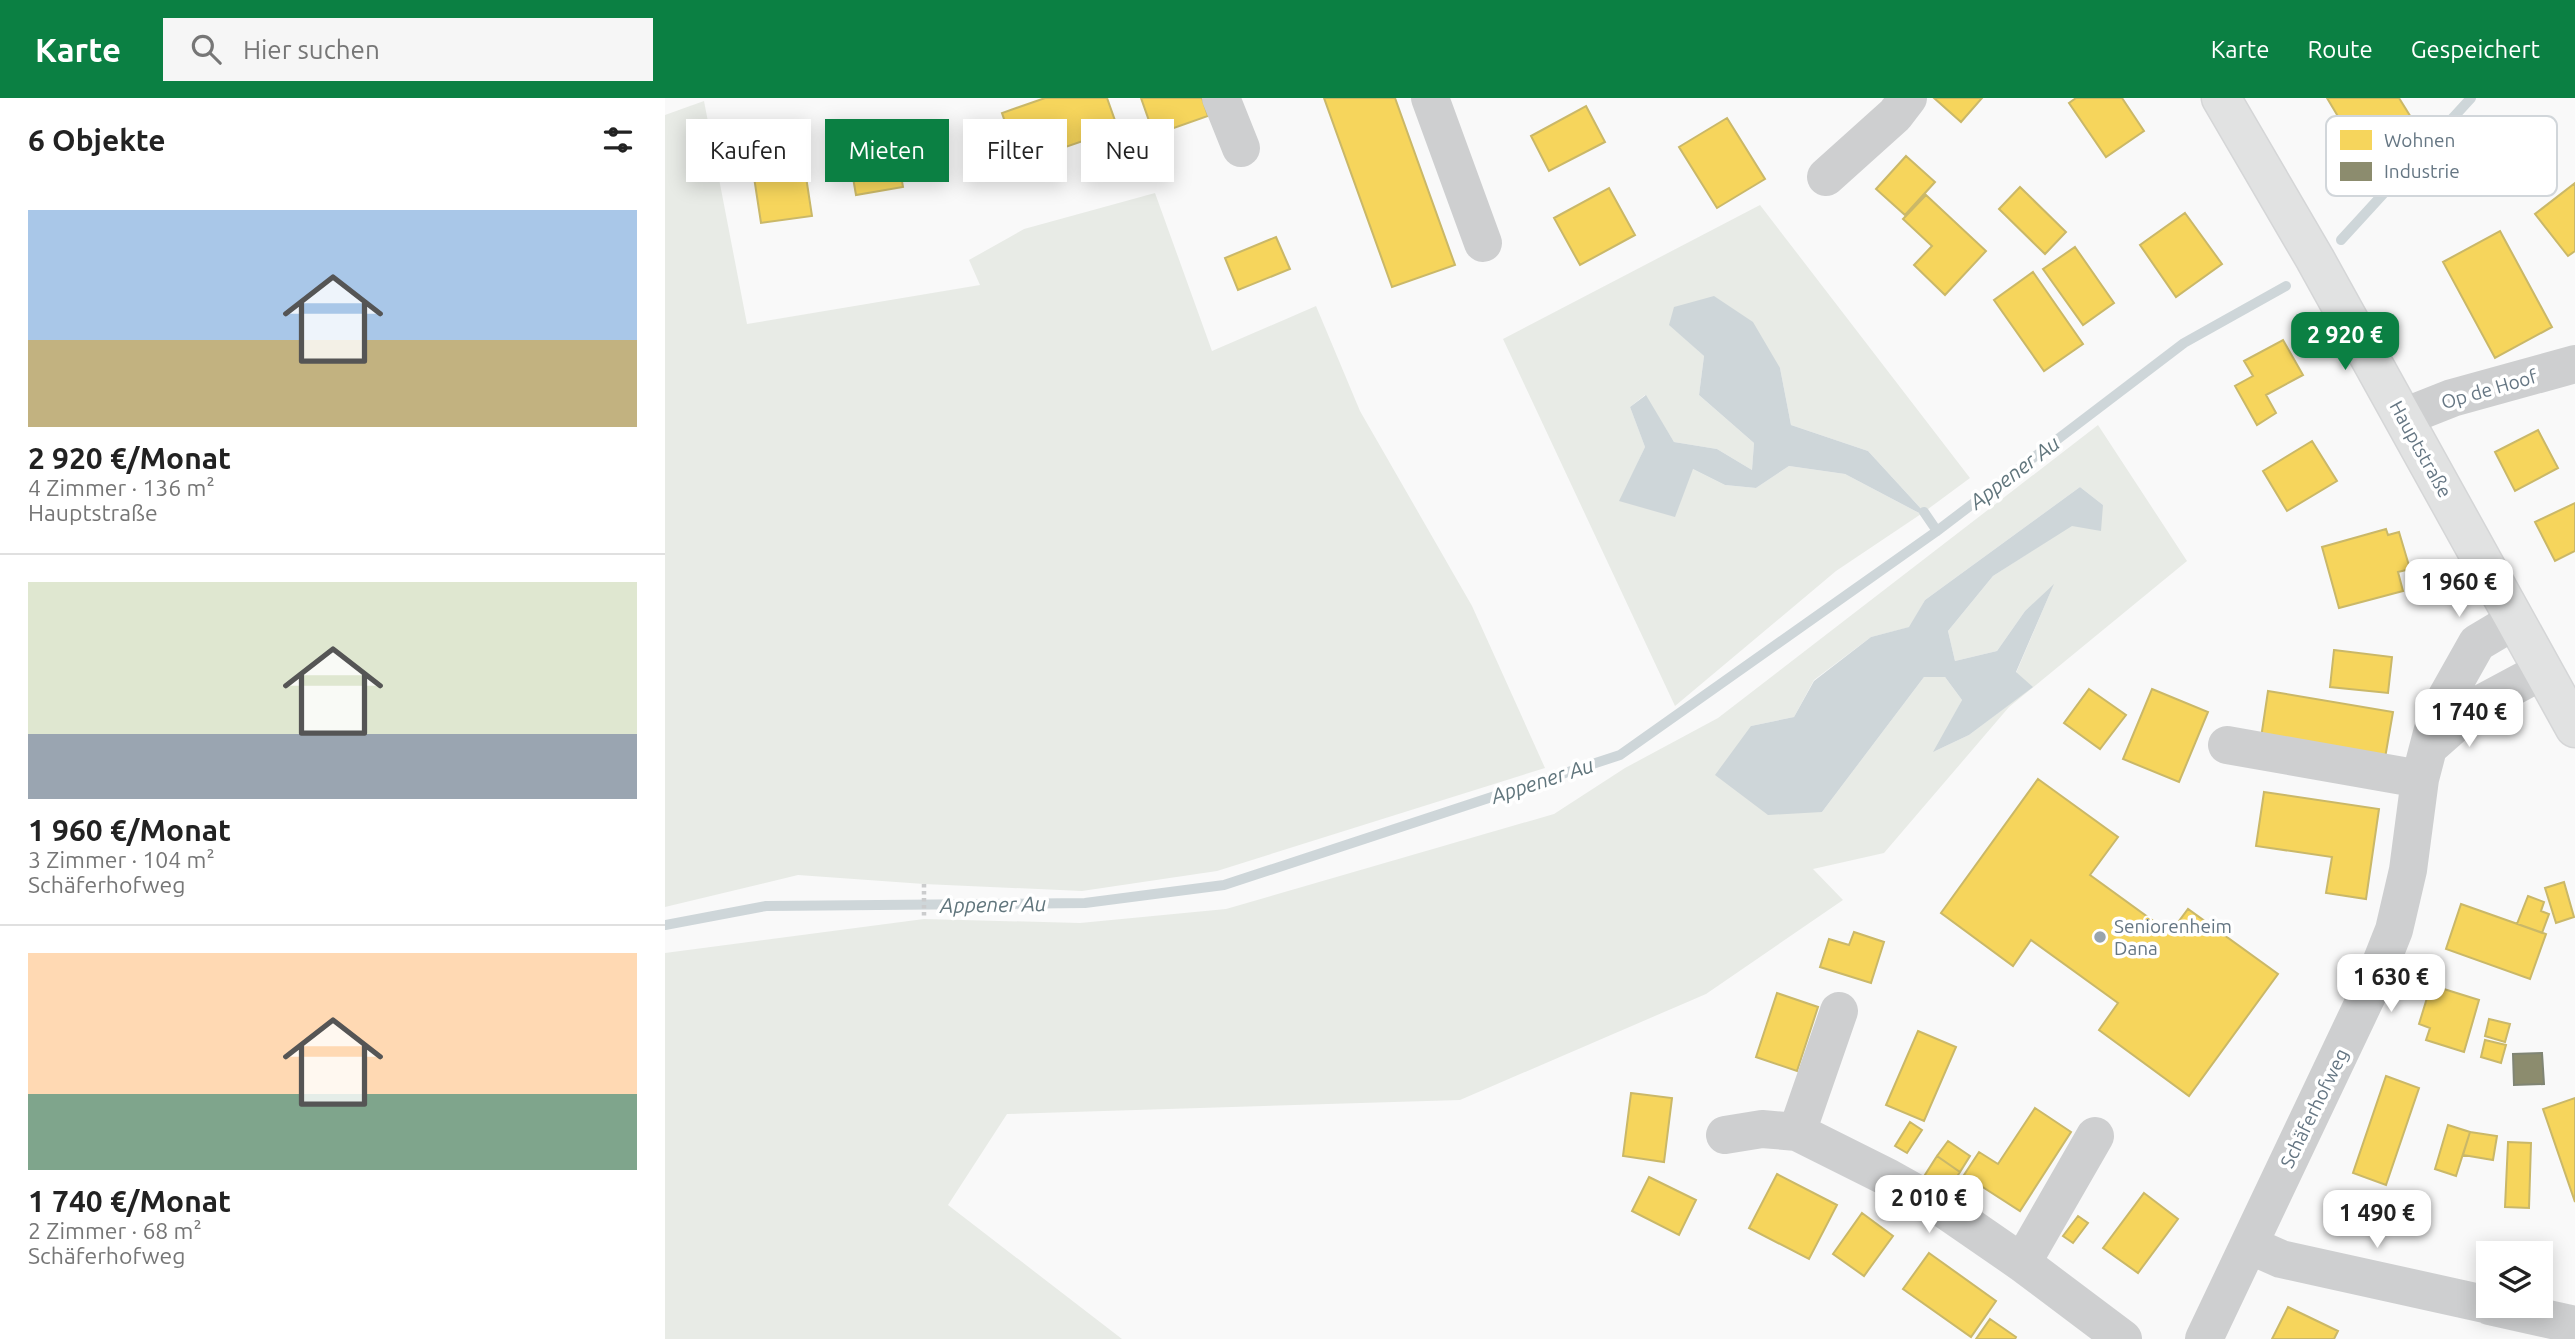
<!DOCTYPE html>
<html lang="de">
<meta charset="utf-8">
<style>
:root{--surface:#fff;--page:#f6f6f6;--text:#222;--muted:#767676;--line:#e0e0e0;--accent:#0b8043}
body{margin:0;font-family:Ubuntu,sans-serif;background:var(--page);color:var(--text);height:100vh;display:flex;flex-direction:column;font-size:26px;white-space:nowrap}
*{box-sizing:border-box;margin:0}
p{font-size:23px;color:var(--muted)}
.icon{flex:none;width:38px;height:38px;fill:none;stroke:currentColor;stroke-width:2;stroke-linecap:round;stroke-linejoin:round}
.map{position:relative;flex:1;overflow:hidden}
.details{display:flex;flex-direction:column;background:var(--surface);width:665px}
.details>*{flex:none}
.hud{position:absolute;left:21px;top:21px;width:665px;height:63px;display:flex;gap:14px}
.buttons{position:absolute;left:1811px;top:1143px;display:grid;gap:14px}
.buttons a{display:grid;place-items:center;width:77px;height:77px;border-radius:0px;background:var(--surface);box-shadow:0 4px 18px #0003;font-size:35px}
.price{position:absolute;translate:-50% -60px;padding:0 16px;border-radius:14px;background:#fff;color:#222;font-size:23px;line-height:46px;filter:drop-shadow(0 2px 4px #0008)}
.price::after{content:'';position:absolute;left:50%;top:42px;width:21px;height:16px;margin-left:-10px;background:inherit;clip-path:polygon(0 0,100% 0,50% 100%)}
.price.on{background:var(--accent);color:#fff}
ul{padding:0;list-style:none}
li{display:grid;align-content:center;gap:14px;height:371px;padding:0 28px}
li+li{border-top:2px solid var(--line)}
li span{display:grid;place-items:center;height:217px;border-radius:0px;color:#555}
li>.icon{margin-inline-start:auto}
span .icon{width:126px;height:126px;fill:#fffc;stroke-width:1}
li b{font-size:30px}
h2{display:flex;justify-content:space-between;align-items:center;height:84px;padding:0 28px;font-size:30px}
.chip{padding:0 24px;border-radius:0px;background:var(--surface);box-shadow:0 4px 18px #0003;font-size:24px;line-height:63px}
.chip.on{background:var(--accent);color:#fff}
header{display:flex;align-items:center;gap:42px;box-sizing:border-box;height:98px;padding:0 35px;background:var(--accent);color:#fff}
header strong{font-size:33px}
nav{display:flex;gap:38px;margin-inline-start:auto;font-size:24px}
.search{width:490px;height:63px;background:var(--page);display:flex;align-items:center;gap:18px;box-sizing:border-box;padding:0 24px;border-radius:0px;color:var(--muted);font-size:26px}
main{display:flex;flex:1;min-height:0}
.map>svg:first-child{display:block}
</style>
<header>
<strong>Karte</strong>
<div class="search"><svg class="icon" aria-label="search" viewBox="0 0 24 24"><circle cx="10" cy="10" r="6"/><path d="M15 15l6 6"/></svg>Hier suchen</div>
<nav><a>Karte</a><a>Route</a><a>Gespeichert</a></nav>
</header>
<main>
<section class="details">
<h2>6 Objekte<svg class="icon" aria-label="filters" viewBox="0 0 24 24"><path d="M4 7h16M4 17h16"/><circle cx="9" cy="7" r="2"/><circle cx="15" cy="17" r="2"/></svg></h2>
<ul>
<li><span style="background:linear-gradient(#a9c7e8 60%,#c2b280 0)"><svg class="icon" aria-label="home" viewBox="0 0 24 24"><path d="M3 11l9-7 9 7M6 9v11h12V9"/></svg></span><div><b>2 920 €/Monat</b><p>4 Zimmer · 136 m²</p><p>Hauptstraße</p></div></li>
<li><span style="background:linear-gradient(#dfe7d0 70%,#9aa5b1 0)"><svg class="icon" aria-label="home" viewBox="0 0 24 24"><path d="M3 11l9-7 9 7M6 9v11h12V9"/></svg></span><div><b>1 960 €/Monat</b><p>3 Zimmer · 104 m²</p><p>Schäferhofweg</p></div></li>
<li><span style="background:linear-gradient(#ffd9b3 65%,#7fa58c 0)"><svg class="icon" aria-label="home" viewBox="0 0 24 24"><path d="M3 11l9-7 9 7M6 9v11h12V9"/></svg></span><div><b>1 740 €/Monat</b><p>2 Zimmer · 68 m²</p><p>Schäferhofweg</p></div></li>
</ul>
</section>
<div class="map">
<svg width="1910" height="1241" viewBox="0 0 1910 1241">
<rect width="100%" height="100%" fill="#f9f9f9"/>
<!-- green -->
<path fill="#e8ebe6" fill-rule="evenodd" d="M 39,3 L 82,226 L 315,187 L 304,162 L 359,131 L 490,95 L 547,253 L 651,208 L 695,313 L 807,508 L 880,670 L 552,773 L 417,793 L 259,786 L 133,777 L 0,809 L 0,17 Z
M 1095,107 L 1305,380 L 1259,414 L 1203,353 L 1126,327 L 1115,270 L 1005,227 L 1039,258 L 1034,297 L 1089,345 L 1087,372 L 1052,351 L 1009,344 L 980,297 L 965,309 L 980,349 L 955,403 L 1028,371 L 1060,387 L 1091,390 L 1124,368 L 1180,376 L 1256,416 L 1171,473 L 1010,608 L 838,241 Z
M 1433,327 L 1522,463 L 1344,609 L 1219,755 L 1148,771 L 1178,802 L 1041,896 L 795,1002 L 342,1016 L 283,1107 L 457,1241 L 0,1241 L 0,855 L 259,821 L 415,825 L 561,811 L 889,716 L 960,670 L 1053,620 ZM 1415,389 L 1438,407 L 1328,478 L 1283,533 L 1290,563 L 1332,553 L 1360,513 L 1388,488 L 1351,575 L 1367,589 L 1304,637 L 1270,653 L 1297,602 L 1280,579 L 1259,579 L 1157,714 L 1086,628 L 1129,619 L 1149,582 L 1206,539 L 1245,529 L 1260,502 Z"/>
<!-- water -->
<path fill="#ced6d9" d="M 1049,198 L 1088,224 L 1115,270 L 1126,327 L 1203,353 L 1259,414 L 1256,416 L 1180,376 L 1124,368 L 1091,390 L 1060,387 L 1028,371 L 1010,419 L 954,403 L 980,349 L 965,309 L 981,297 L 1009,344 L 1052,351 L 1087,372 L 1089,345 L 1034,297 L 1039,258 L 1004,227 L 1009,209 Z
M 1415,389 L 1438,407 L 1436,433 L 1407,428 L 1328,478 L 1283,533 L 1290,563 L 1332,553 L 1360,513 L 1389,486 L 1351,574 L 1368,589 L 1304,637 L 1268,654 L 1297,602 L 1280,579 L 1259,579 L 1157,714 L 1103,717 L 1050,677 L 1086,628 L 1129,619 L 1149,583 L 1206,539 L 1244,529 L 1260,502 Z"/>
<!-- homes -->
<path fill="#f6d55c" stroke="#cab868" stroke-width="2" d="M 380,0 L 442,0 L 453,31 L 354,65 L 337,15 Z
M 476,0 L 537,0 L 543,18 L 489,37 Z
M 659,0 L 730,0 L 790,167 L 727,189 Z
M 1269,0 L 1317,0 L 1296,24 Z
M 1411,0 L 1457,0 L 1479,33 L 1441,59 L 1404,5 Z
M 1662,0 L 1734,0 L 1762,45 L 1708,77 Z
M 921,8 L 940,44 L 884,73 L 866,38 Z
M 1062,20 L 1100,81 L 1052,110 L 1014,49 Z
M 228,31 L 238,89 L 191,97 L 181,39 Z
M 136,46 L 147,118 L 96,125 L 85,53 Z
M 1241,58 L 1270,84 L 1240,117 L 1211,91 Z
M 1910,85 L 1910,153 L 1903,158 L 1870,116 Z
M 1355,89 L 1401,134 L 1380,156 L 1334,111 Z
M 944,90 L 970,137 L 915,167 L 889,120 Z
M 1261,97 L 1321,153 L 1280,197 L 1249,167 L 1267,148 L 1238,121 Z
M 1520,115 L 1557,166 L 1511,199 L 1475,147 Z
M 1835,133 L 1887,229 L 1830,260 L 1778,164 Z
M 611,139 L 625,171 L 573,192 L 560,160 Z
M 1410,149 L 1449,205 L 1418,227 L 1378,171 Z
M 1368,174 L 1418,246 L 1379,273 L 1329,202 Z
M 1618,242 L 1638,277 L 1601,297 L 1611,315 L 1592,327 L 1570,288 L 1588,278 L 1579,263 Z
M 1873,332 L 1893,370 L 1850,393 L 1830,354 Z
M 1647,343 L 1672,383 L 1622,413 L 1598,373 Z
M 1910,405 L 1910,453 L 1890,463 L 1870,424 Z
M 1721,431 L 1723,437 L 1734,434 L 1745,471 L 1733,474 L 1738,493 L 1674,510 L 1657,449 Z
M 1669,552 L 1727,559 L 1723,595 L 1665,589 Z
M 1424,591 L 1461,617 L 1435,651 L 1399,625 Z
M 1487,591 L 1543,614 L 1514,684 L 1458,661 Z
M 1603,593 L 1728,614 L 1720,660 L 1596,640 Z
M 1373,681 L 1453,739 L 1425,777 L 1505,835 L 1523,811 L 1613,876 L 1524,998 L 1434,932 L 1453,905 L 1366,842 L 1348,868 L 1276,815 Z
M 1599,694 L 1714,711 L 1701,801 L 1661,795 L 1667,759 L 1591,748 Z
M 1899,784 L 1909,819 L 1891,825 L 1880,790 Z
M 1863,798 L 1879,804 L 1876,813 L 1884,816 L 1877,835 L 1852,826 Z
M 1796,806 L 1881,836 L 1865,881 L 1781,851 Z
M 1189,834 L 1219,844 L 1206,885 L 1155,869 L 1164,841 L 1184,847 Z
M 1766,887 L 1814,902 L 1799,954 L 1761,942 L 1765,930 L 1754,926 Z
M 1112,895 L 1153,909 L 1132,973 L 1091,959 Z
M 1824,921 L 1845,926 L 1840,944 L 1820,938 Z
M 1253,933 L 1291,949 L 1259,1023 L 1221,1007 Z
M 1820,942 L 1841,947 L 1836,965 L 1816,959 Z
M 1721,978 L 1754,990 L 1721,1087 L 1688,1075 Z
M 966,995 L 1007,1000 L 999,1064 L 958,1058 Z
M 1910,1000 L 1910,1104 L 1878,1011 Z
M 1370,1010 L 1406,1034 L 1355,1113 L 1299,1077 L 1314,1054 L 1333,1066 Z
M 1245,1024 L 1257,1032 L 1242,1055 L 1230,1048 Z
M 1783,1027 L 1805,1034 L 1791,1078 L 1770,1071 Z
M 1805,1034 L 1832,1038 L 1828,1062 L 1798,1057 Z
M 1283,1043 L 1305,1058 L 1295,1074 L 1272,1058 Z
M 1843,1044 L 1866,1045 L 1864,1110 L 1840,1109 Z
M 1272,1058 L 1295,1074 L 1281,1095 L 1258,1080 Z
M 1112,1076 L 1172,1107 L 1144,1161 L 1084,1130 Z
M 984,1079 L 1031,1102 L 1014,1137 L 967,1113 Z
M 1479,1095 L 1513,1121 L 1473,1175 L 1438,1150 Z
M 1197,1115 L 1228,1138 L 1199,1178 L 1168,1156 Z
M 1413,1118 L 1423,1125 L 1408,1145 L 1398,1138 Z
M 1264,1155 L 1331,1203 L 1306,1239 L 1238,1191 Z
M 1623,1209 L 1673,1233 L 1669,1241 L 1607,1241 Z
M 1325,1221 L 1351,1239 L 1350,1241 L 1311,1241 Z"/>
<!-- industry -->
<path fill="#8c8c6e" stroke="#808574" stroke-width="2" d="M 1877,955 L 1879,986 L 1849,987 L 1848,956 Z"/>
<g fill="none" stroke-linecap="round" stroke-linejoin="round">
<!-- stream -->
<path stroke="#ced6d9" stroke-width="10" d="M 1676,142 L 1806,0
M 1259,414 L 1272,433
M 0,827 L 101,808 L 420,805 L 559,787 L 955,657 L 1272,433 L 1519,245 L 1621,188"/>
<defs>
<path id="major" d="M 1556,0 L 1650,161 L 1910,630"/>
</defs>
<!-- major casing -->
<use href="#major" stroke="#d5d6d7" stroke-width="41"/>
<!-- path -->
<path stroke="#cbcccd" stroke-width="4.5" stroke-dasharray="3.5 3.5" stroke-linecap="butt" d="M 259,786 L 259,821"/>
<!-- minor -->
<path stroke="#cecfd0" stroke-width="38" d="M 556,0 L 576,50
M 765,0 L 818,145
M 1161,79 L 1230,17 L 1243,0
M 1739,319 L 1787,300 L 1910,266
M 1562,647 L 1755,681
M 1765,648 L 1808,610 L 1877,573
M 1132,1034 L 1174,913
M 1060,1037 L 1097,1031 L 1132,1034 L 1224,1080 L 1276,1109 L 1357,1165 L 1458,1241
M 1584,1147 L 1616,1161 L 1824,1207
M 1357,1165 L 1430,1038
M 1824,1208 L 1910,1227
M 1539,1241 L 1708,885 L 1729,832 L 1743,772 L 1755,681 L 1772,616 L 1812,545 L 1849,523"/>
<!-- major -->
<use href="#major" stroke="#e1e2e2" stroke-width="38"/>
</g>
<!-- markers -->
<circle fill="#99a4ac" stroke="#fff" stroke-width="2.5" cx="1435" cy="839" r="7"/>
<g text-anchor="middle" dominant-baseline="central" stroke-width="7" stroke-linejoin="round" paint-order="stroke">
<!-- street labels -->
<g font-size="19" fill="#657683" stroke="#fff">
<text transform="translate(1824 291) rotate(-16)">Op de Hoof</text>
<text transform="translate(1756 351) rotate(61)">Hauptstraße</text>
<text transform="translate(1649 1010) rotate(-64)">Schäferhofweg</text>
</g>
<!-- poi labels -->
<g font-size="19" fill="#657683" stroke="#fff" text-anchor="start">
<text x="1449" y="828">Seniorenheim<tspan x="1449" dy="22">Dana</tspan></text>
</g>
<!-- water labels -->
<g font-size="21" font-style="italic" fill="#60757c" stroke="#fff">
<text transform="translate(1349 374) rotate(-37)">Appener Au</text>
<text transform="translate(877 682) rotate(-18)">Appener Au</text>
<text transform="translate(328 806) rotate(-1)">Appener Au</text>
</g>
</g>
<!-- legend -->
<rect x="1661" y="18" width="231" height="80" rx="10" fill="#fff" stroke="#d1d6da" stroke-width="2"/>
<rect x="1675" y="32" width="32" height="20" fill="#f6d55c"/>
<rect x="1675" y="64" width="32" height="19" fill="#8c8c6e"/>
<g font-size="19" fill="#657683">
<text x="1719" y="49">Wohnen</text>
<text x="1719" y="80">Industrie</text>
</g>
</svg>
<div class="buttons">
<a><svg class="icon" aria-label="layers" viewBox="0 0 24 24"><path d="M12 4l9 5-9 5-9-5zM3 14l9 5 9-5"/></svg></a>
</div>
<b class="price on" style="left:1680px;top:274px">2 920 €</b>
<b class="price" style="left:1794px;top:521px">1 960 €</b>
<b class="price" style="left:1804px;top:651px">1 740 €</b>
<b class="price" style="left:1726px;top:916px">1 630 €</b>
<b class="price" style="left:1264px;top:1137px">2 010 €</b>
<b class="price" style="left:1712px;top:1152px">1 490 €</b>
<div class="hud">
<a class="chip">Kaufen</a>
<a class="chip on">Mieten</a>
<a class="chip">Filter</a>
<a class="chip">Neu</a>
</div>
</div>
</main>
